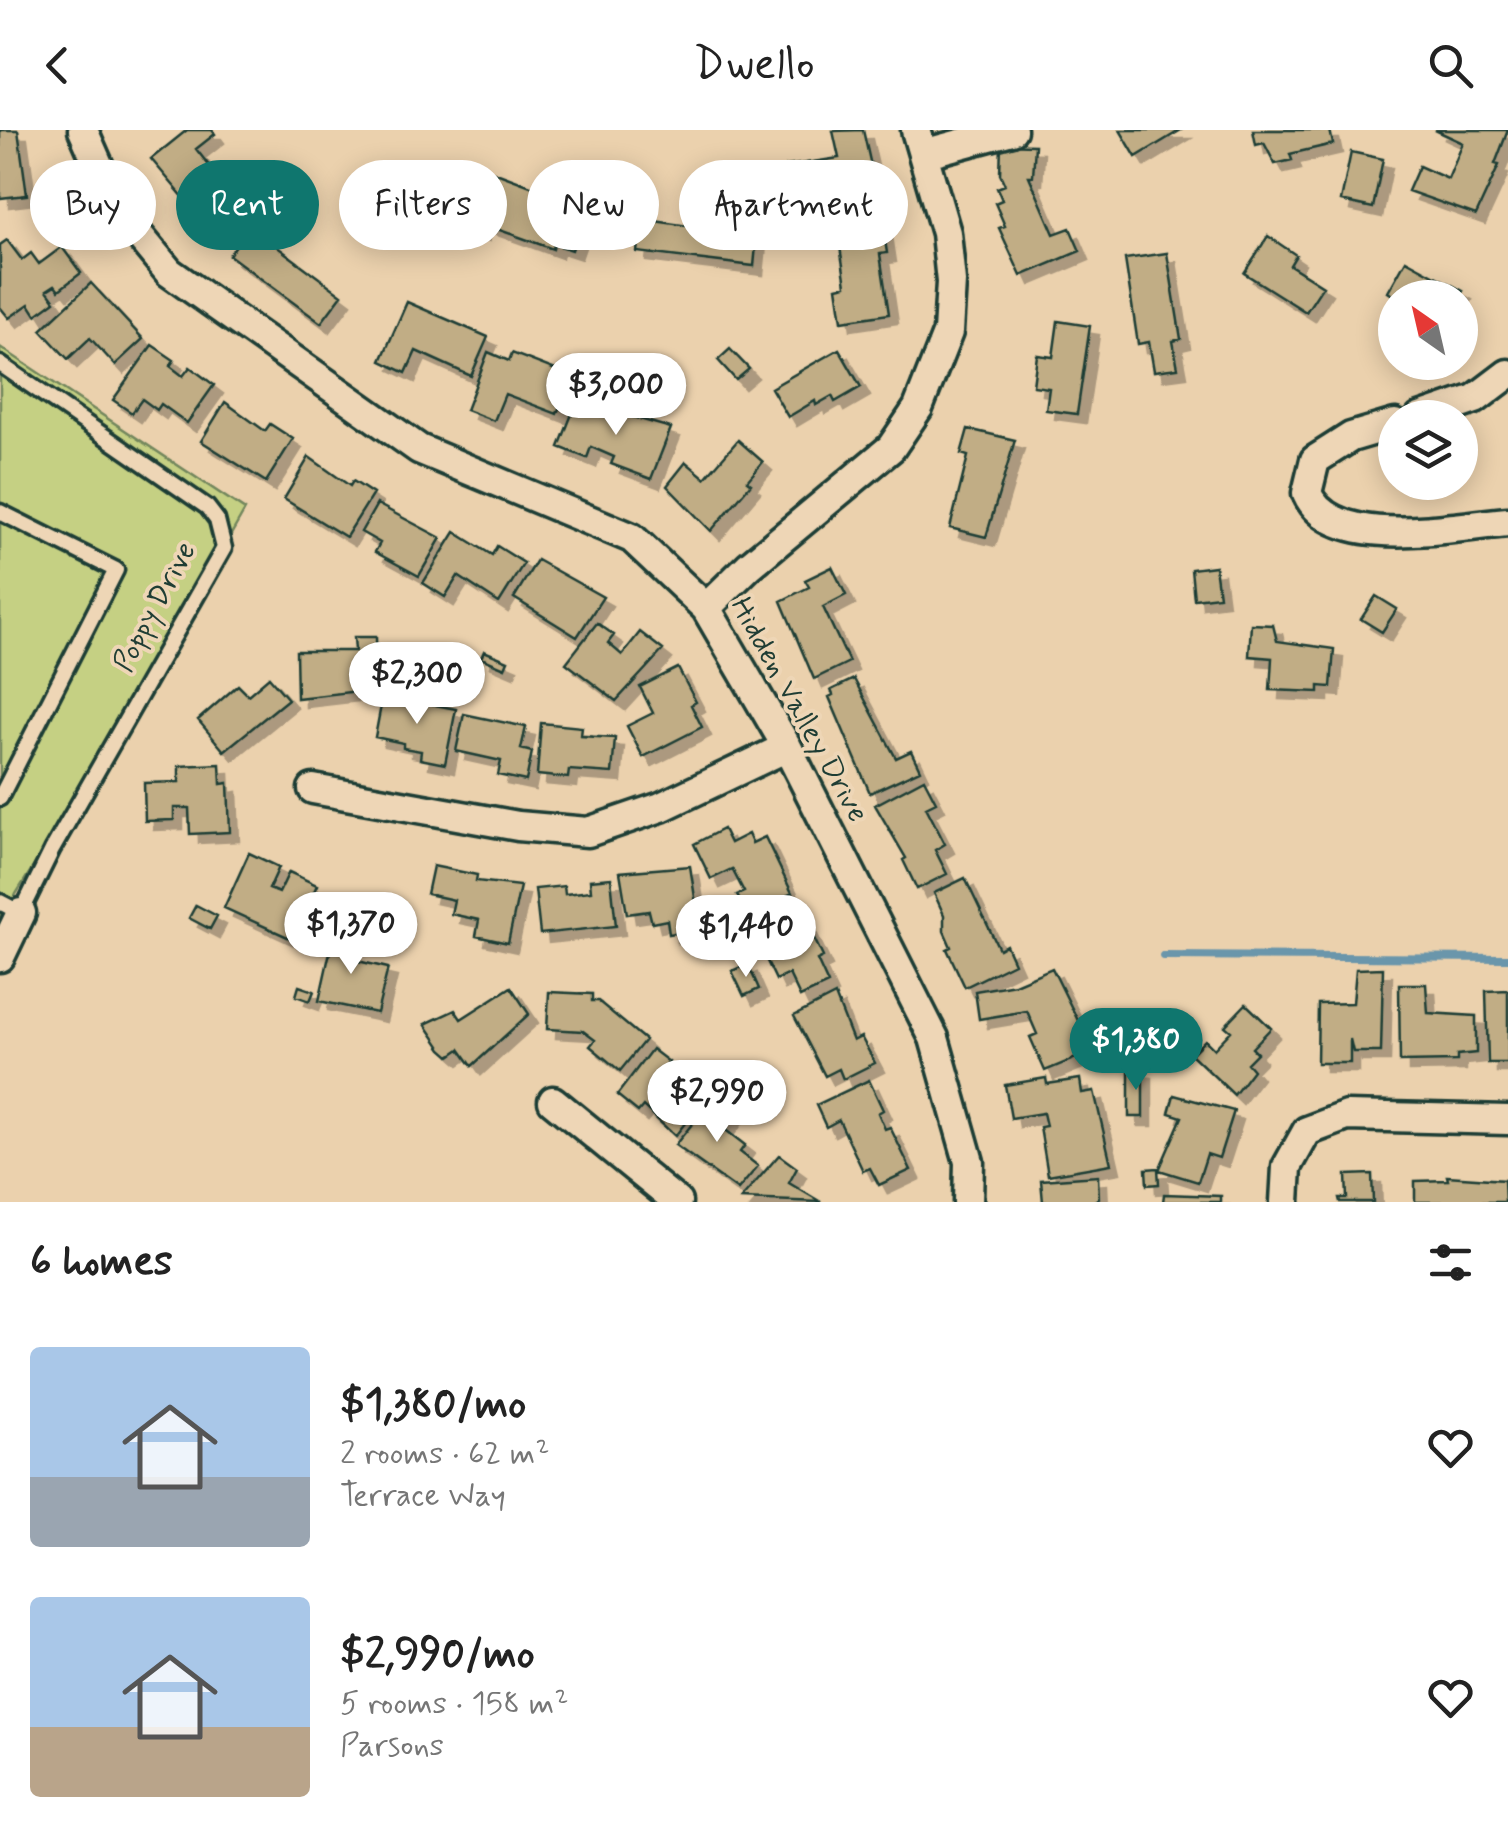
<!DOCTYPE html>
<meta charset="utf-8">
<style>
:root{--surface:#fff;--page:#f2f2f2;--text:#222;--muted:#767676;--accent:#0f766e}
body{margin:0;font-family:Mynerve,sans-serif;background:var(--page);color:var(--text);height:100vh;display:flex;flex-direction:column;font-size:38px;white-space:nowrap}
*{box-sizing:border-box;margin:0}
p{font-size:32px;color:var(--muted)}
.icon{flex:none;width:55px;height:55px;fill:none;stroke:currentColor;stroke-width:2;stroke-linecap:round;stroke-linejoin:round}
.map{position:relative;height:1072px;overflow:hidden}
.drawer{display:flex;flex-direction:column;background:var(--surface);flex:1}
.drawer>*{flex:none}
.banner{position:absolute;left:30px;top:30px;width:1000px;height:90px;display:flex;gap:20px}
.needle{width:65px;rotate:326deg}
.buttons{position:absolute;left:1378px;top:150px;display:grid;gap:20px}
.buttons a{display:grid;place-items:center;width:100px;height:100px;border-radius:50%;background:var(--surface);box-shadow:0 5px 25px #0003;font-size:50px}
.price{position:absolute;translate:-50% -85px;padding:0 22px;border-radius:35px;background:#fff;color:#222;font-size:32px;line-height:65px;filter:drop-shadow(0 2px 5px #0008)}
.price::after{content:'';position:absolute;left:50%;top:60px;width:30px;height:22px;margin-left:-15px;background:inherit;clip-path:polygon(0 0,100% 0,50% 100%)}
.price.active{background:var(--accent);color:#fff}
ul{padding:0;list-style:none}
li{display:flex;align-items:center;gap:30px;height:250px;padding:0 30px}
li span{display:grid;place-items:center;flex:none;width:280px;height:200px;border-radius:10px;color:#555}
li>.icon{margin-inline-start:auto}
span .icon{width:120px;height:120px;fill:#fffc;stroke-width:1}
li b{font-size:42px}
h2{display:flex;justify-content:space-between;align-items:center;height:120px;padding:0 30px;font-size:42px}
.tag{padding:0 35px;border-radius:45px;background:var(--surface);box-shadow:0 5px 25px #0003;font-size:35px;line-height:90px}
.tag.active{background:var(--accent);color:#fff}
header{display:flex;justify-content:space-between;align-items:center;height:130px;padding:0 30px;background:var(--surface);font-size:45px;font-weight:600}
.map>svg:first-child{display:block}
</style>
<header><svg class="icon" aria-label="back" viewBox="0 0 24 24"><path d="M15 5l-7 7 7 7"/></svg>Dwello<svg class="icon" aria-label="search" viewBox="0 0 24 24"><circle cx="10" cy="10" r="6"/><path d="M15 15l6 6"/></svg></header>
<div class="map">
<svg width="1508" height="1072" viewBox="0 0 1508 1072">
<defs>
<filter id="shadow"><feDropShadow dx="9" dy="9" stdDeviation="0" flood-color="#0004"/></filter>
</defs>
<rect width="100%" height="100%" fill="#ebd1ad"/>
<filter id="ink" filterUnits="userSpaceOnUse"><feTurbulence type="fractalNoise" baseFrequency=".01" numOctaves="2"/><feDisplacementMap in="SourceGraphic" scale="20" xChannelSelector="R" yChannelSelector="G"/><feConvolveMatrix kernelMatrix="1 2 1 2 8 2 1 2 1" color-interpolation-filters="sRGB"/></filter>
<g filter="url(#ink)">
<!-- green -->
<path fill="#c5d083" stroke="#72865c" stroke-width="2.5" d="M 0,217 L 245,380 L 126,589 L 16,764 L 0,803 Z"/>
<g fill="none" stroke-linecap="round" stroke-linejoin="round">
<!-- stream -->
<path stroke="#6b96ab" stroke-width="8" d="M 1163,826 L 1508,828"/>
</g>
<!-- building -->
<path fill="#c1ad85" stroke="#1f3d34" stroke-width="2.5" filter="url(#shadow)" d="M 0,0 L 18,0 L 27,65 L 0,68 Z
M 187,0 L 212,0 L 215,4 L 196,19 L 233,66 L 229,70 L 242,87 L 217,107 L 151,29 Z
M 863,0 L 878,67 L 849,74 L 847,68 L 794,74 L 786,36 L 839,28 L 833,1 Z
M 1120,0 L 1181,0 L 1136,27 Z
M 1253,0 L 1330,0 L 1333,14 L 1290,24 L 1292,30 L 1275,34 L 1264,13 L 1256,15 Z
M 1508,0 L 1495,34 L 1499,35 L 1476,85 L 1408,61 L 1419,36 L 1448,49 L 1463,13 L 1435,0 Z
M 1001,14 L 1035,15 L 1033,46 L 1029,46 L 1054,104 L 1070,98 L 1080,121 L 1021,146 L 999,98 L 1005,96 L 995,73 L 1002,70 L 997,58 L 1005,55 L 1000,44 Z
M 1351,22 L 1383,29 L 1373,78 L 1341,71 Z
M 464,31 L 587,77 L 572,120 L 554,114 L 553,119 L 483,94 L 480,102 L 444,89 Z
M 260,82 L 279,96 L 268,110 L 342,165 L 321,193 L 229,125 Z
M 881,84 L 887,123 L 880,124 L 889,184 L 842,191 L 837,157 L 846,155 L 836,91 Z
M 641,89 L 757,106 L 754,136 L 637,122 Z
M 1268,106 L 1296,125 L 1290,135 L 1323,156 L 1306,182 L 1244,143 Z
M 7,110 L 22,130 L 31,123 L 39,134 L 62,117 L 81,143 L 59,160 L 55,155 L 47,160 L 55,171 L 36,185 L 29,174 L 9,188 L 0,177 L 0,115 Z
M 1167,123 L 1181,209 L 1173,211 L 1178,238 L 1154,241 L 1149,212 L 1138,214 L 1125,129 Z
M 1406,130 L 1463,161 L 1459,168 L 1397,168 L 1388,162 Z
M 91,153 L 143,209 L 115,235 L 90,208 L 68,229 L 41,200 Z
M 407,172 L 488,207 L 471,246 L 416,221 L 406,243 L 381,231 Z
M 1058,191 L 1090,196 L 1077,284 L 1046,280 L 1049,258 L 1033,256 L 1037,225 L 1053,227 Z
M 152,215 L 174,230 L 170,236 L 183,246 L 190,237 L 214,255 L 187,293 L 161,274 L 157,280 L 142,269 L 132,283 L 113,270 Z
M 730,219 L 749,239 L 736,250 L 718,230 Z
M 839,219 L 861,257 L 835,272 L 832,266 L 816,275 L 815,271 L 788,287 L 771,258 Z
M 488,222 L 509,231 L 512,223 L 571,246 L 557,284 L 505,264 L 494,291 L 466,280 Z
M 577,271 L 671,298 L 651,349 L 611,334 L 614,327 L 591,317 L 587,328 L 559,317 Z
M 225,272 L 265,301 L 270,294 L 293,309 L 266,352 L 201,311 Z
M 968,299 L 1015,310 L 986,407 L 950,398 L 968,326 L 961,324 Z
M 738,310 L 763,332 L 747,351 L 751,354 L 711,401 L 667,356 L 686,332 L 705,348 Z
M 309,327 L 350,356 L 353,351 L 373,364 L 346,407 L 284,369 Z
M 377,374 L 441,408 L 419,446 L 375,422 L 380,413 L 361,402 Z
M 455,402 L 492,425 L 497,416 L 524,433 L 499,473 L 458,446 L 445,467 L 423,453 Z
M 537,430 L 603,467 L 577,507 L 514,468 Z
M 1215,436 L 1219,466 L 1194,469 L 1191,439 Z
M 832,437 L 846,465 L 823,477 L 849,532 L 814,549 L 781,471 L 809,457 L 805,450 Z
M 1376,466 L 1397,479 L 1382,502 L 1361,489 Z
M 597,493 L 614,505 L 608,513 L 622,525 L 640,502 L 663,520 L 616,571 L 566,533 Z
M 1251,494 L 1273,495 L 1277,511 L 1334,519 L 1331,557 L 1319,556 L 1319,562 L 1270,560 L 1272,528 L 1249,526 Z
M 354,507 L 376,507 L 377,559 L 297,568 L 296,521 L 355,521 Z
M 484,521 L 508,531 L 505,538 L 481,528 Z
M 678,538 L 696,572 L 691,575 L 702,597 L 643,627 L 627,596 L 653,583 L 640,557 Z
M 269,547 L 288,569 L 224,621 L 198,590 L 238,555 L 248,565 Z
M 854,549 L 896,628 L 911,621 L 920,640 L 870,663 L 829,567 L 833,565 L 831,560 Z
M 383,565 L 456,579 L 445,634 L 420,629 L 421,621 L 403,618 L 403,613 L 375,607 Z
M 464,584 L 526,597 L 521,619 L 532,622 L 526,651 L 498,645 L 501,631 L 456,621 Z
M 541,593 L 582,597 L 581,606 L 615,608 L 612,643 L 569,640 L 568,648 L 537,645 Z
M 220,634 L 221,654 L 228,653 L 230,702 L 190,704 L 189,678 L 174,678 L 174,690 L 145,691 L 144,653 L 179,652 L 179,636 Z
M 924,649 L 936,672 L 926,677 L 945,714 L 935,720 L 947,744 L 917,759 L 903,730 L 906,728 L 875,675 Z
M 723,699 L 730,713 L 748,704 L 752,713 L 765,707 L 792,763 L 747,785 L 737,765 L 744,762 L 732,739 L 711,749 L 694,714 Z
M 249,723 L 279,737 L 269,759 L 279,763 L 289,742 L 317,755 L 292,809 L 224,778 Z
M 433,736 L 477,745 L 476,751 L 520,756 L 508,813 L 476,806 L 479,790 L 451,784 L 454,770 L 427,764 Z
M 690,736 L 700,799 L 669,804 L 667,790 L 652,793 L 649,781 L 627,784 L 620,742 Z
M 611,748 L 616,796 L 540,804 L 535,759 L 564,756 L 565,764 L 591,761 L 590,750 Z
M 965,748 L 999,819 L 1006,815 L 1014,833 L 965,857 L 947,819 L 951,817 L 944,801 L 944,785 L 934,763 Z
M 196,775 L 217,786 L 210,799 L 189,788 Z
M 800,779 L 823,827 L 817,830 L 828,854 L 800,867 L 789,844 L 776,850 L 766,829 L 783,821 L 770,793 Z
M 337,790 L 352,794 L 345,828 L 388,838 L 377,883 L 319,871 Z
M 748,834 L 759,859 L 744,866 L 732,841 Z
M 1052,838 L 1093,921 L 1045,941 L 1030,907 L 1037,904 L 1027,881 L 979,889 L 975,861 L 1015,854 Z
M 1383,838 L 1381,922 L 1353,922 L 1350,909 L 1350,933 L 1317,933 L 1318,874 L 1353,873 L 1356,839 Z
M 1399,854 L 1426,854 L 1428,883 L 1476,886 L 1476,923 L 1457,925 L 1457,931 L 1400,932 Z
M 299,856 L 314,861 L 310,871 L 296,866 Z
M 511,857 L 529,884 L 472,936 L 460,919 L 450,926 L 442,919 L 425,894 L 455,880 L 461,889 Z
M 1508,860 L 1508,933 L 1488,933 L 1486,861 Z
M 549,862 L 592,864 L 592,871 L 598,871 L 645,910 L 620,941 L 590,916 L 595,910 L 583,901 L 547,899 Z
M 835,865 L 853,911 L 861,907 L 875,933 L 843,949 L 839,939 L 825,946 L 794,886 Z
M 1246,874 L 1271,898 L 1252,918 L 1257,923 L 1247,933 L 1253,940 L 1234,965 L 1191,924 L 1205,910 L 1214,919 L 1231,901 L 1225,896 Z
M 652,919 L 669,932 L 664,939 L 704,969 L 675,1006 L 643,976 L 638,982 L 617,965 Z
M 1129,938 L 1143,939 L 1143,987 L 1129,987 Z
M 1046,948 L 1047,954 L 1080,949 L 1082,963 L 1094,961 L 1111,1034 L 1048,1045 L 1040,997 L 1046,996 L 1043,983 L 1011,988 L 1005,955 Z
M 869,950 L 883,980 L 878,983 L 885,999 L 890,997 L 911,1040 L 879,1055 L 870,1038 L 863,1041 L 839,990 L 826,997 L 816,975 Z
M 1174,965 L 1234,981 L 1219,1028 L 1207,1024 L 1198,1052 L 1159,1040 L 1182,987 L 1169,983 Z
M 715,966 L 735,982 L 723,998 L 745,1015 L 740,1022 L 758,1036 L 738,1060 L 675,1015 Z
M 779,1025 L 797,1038 L 789,1053 L 821,1072 L 741,1069 Z
M 1158,1038 L 1159,1054 L 1147,1055 L 1146,1039 Z
M 1372,1044 L 1373,1072 L 1340,1072 L 1339,1068 L 1347,1068 L 1346,1045 Z
M 1098,1046 L 1099,1068 L 1093,1072 L 1043,1072 L 1041,1050 Z
M 1447,1046 L 1504,1050 L 1505,1072 L 1415,1072 L 1415,1051 L 1448,1050 Z
M 1164,1064 L 1221,1066 L 1221,1072 L 1163,1072 Z"/>
<g fill="none" stroke-linecap="round" stroke-linejoin="round">
<defs>
<path id="lane" d="M 0,234 L 207,377 L 217,390 L 224,418 L 52,720 L 21,783 L 0,772
M 0,382 L 116,440 L 0,668"/>
<path id="street" d="M 83,0 L 118,80 L 169,142 L 419,319 L 632,408 L 706,478 L 787,617 L 934,908 L 969,1032 L 968,1072
M 923,24 L 1012,0
M 1420,288 L 1475,269 L 1508,244
M 1395,294 L 1351,307 L 1315,330 L 1307,363 C 1333,423 1454,396 1508,392
M 706,478 L 749,436 L 891,318 L 918,278 L 948,202 L 951,152 L 946,103 L 916,0
M 313,659 L 518,696 L 588,702 L 661,677 L 787,617
M 0,827 L 21,783
M 553,971 L 677,1072
M 1285,1072 L 1287,1037 L 1307,1001 L 1347,986 L 1508,990"/>
</defs>
<!-- lane casing -->
<use href="#lane" stroke="#1f3d34" stroke-width="21"/>
<!-- street casing -->
<use href="#street" stroke="#1f3d34" stroke-width="35"/>
<!-- lane -->
<use href="#lane" stroke="#eed6b6" stroke-width="14"/>
<!-- street -->
<use href="#street" stroke="#eed6b6" stroke-width="28"/>
</g>
</g>
<g text-anchor="middle" dominant-baseline="central" stroke-width="8" stroke-linejoin="round" paint-order="stroke">
<!-- street labels -->
<g font-size="30" fill="#1f3d34" stroke="#eed6b6">
<text transform="translate(155 477) rotate(-62)">Poppy Drive</text>
<text transform="translate(799 580) rotate(61)">Hidden Valley Drive</text>
</g>
</g>
</svg>
<div class="buttons">
<a><svg class="needle" viewBox="-14 -14 28 28"><path d="M0-13l5 13h-10z" fill="#e53935"/><path d="M0 13l5-13h-10z" fill="#767676"/></svg></a>
<a><svg class="icon" aria-label="layers" viewBox="0 0 24 24"><path d="M12 4l9 5-9 5-9-5zM3 14l9 5 9-5"/></svg></a>
</div>
<b class="price" style="left:616px;top:308px">$3,000</b>
<b class="price" style="left:417px;top:597px">$2,300</b>
<b class="price" style="left:351px;top:847px">$1,370</b>
<b class="price" style="left:746px;top:850px">$1,440</b>
<b class="price active" style="left:1136px;top:963px">$1,380</b>
<b class="price" style="left:717px;top:1015px">$2,990</b>
<div class="banner">
<a class="tag">Buy</a>
<a class="tag active">Rent</a>
<a class="tag">Filters</a>
<a class="tag">New</a>
<a class="tag">Apartment</a>
</div>
</div>
<section class="drawer">
<h2>6 homes<svg class="icon" aria-label="filters" viewBox="0 0 24 24"><path d="M4 7h16M4 17h16"/><circle cx="9" cy="7" r="2"/><circle cx="15" cy="17" r="2"/></svg></h2>
<ul>
<li><span style="background:linear-gradient(#a9c7e8 65%,#9aa5b1 0)"><svg class="icon" aria-label="home" viewBox="0 0 24 24"><path d="M3 11l9-7 9 7M6 9v11h12V9"/></svg></span><div><b>$1,380/mo</b><p>2 rooms · 62 m²</p><p>Terrace Way</p></div><svg class="icon" aria-label="heart" viewBox="0 0 24 24"><path d="M12 20l-8-8c-3-5 5-10 8-4 3-6 11-1 8 4z"/></svg></li>
<li><span style="background:linear-gradient(#a9c7e8 65%,#b9a48a 0)"><svg class="icon" aria-label="home" viewBox="0 0 24 24"><path d="M3 11l9-7 9 7M6 9v11h12V9"/></svg></span><div><b>$2,990/mo</b><p>5 rooms · 158 m²</p><p>Parsons</p></div><svg class="icon" aria-label="heart" viewBox="0 0 24 24"><path d="M12 20l-8-8c-3-5 5-10 8-4 3-6 11-1 8 4z"/></svg></li>
</ul>
</section>
